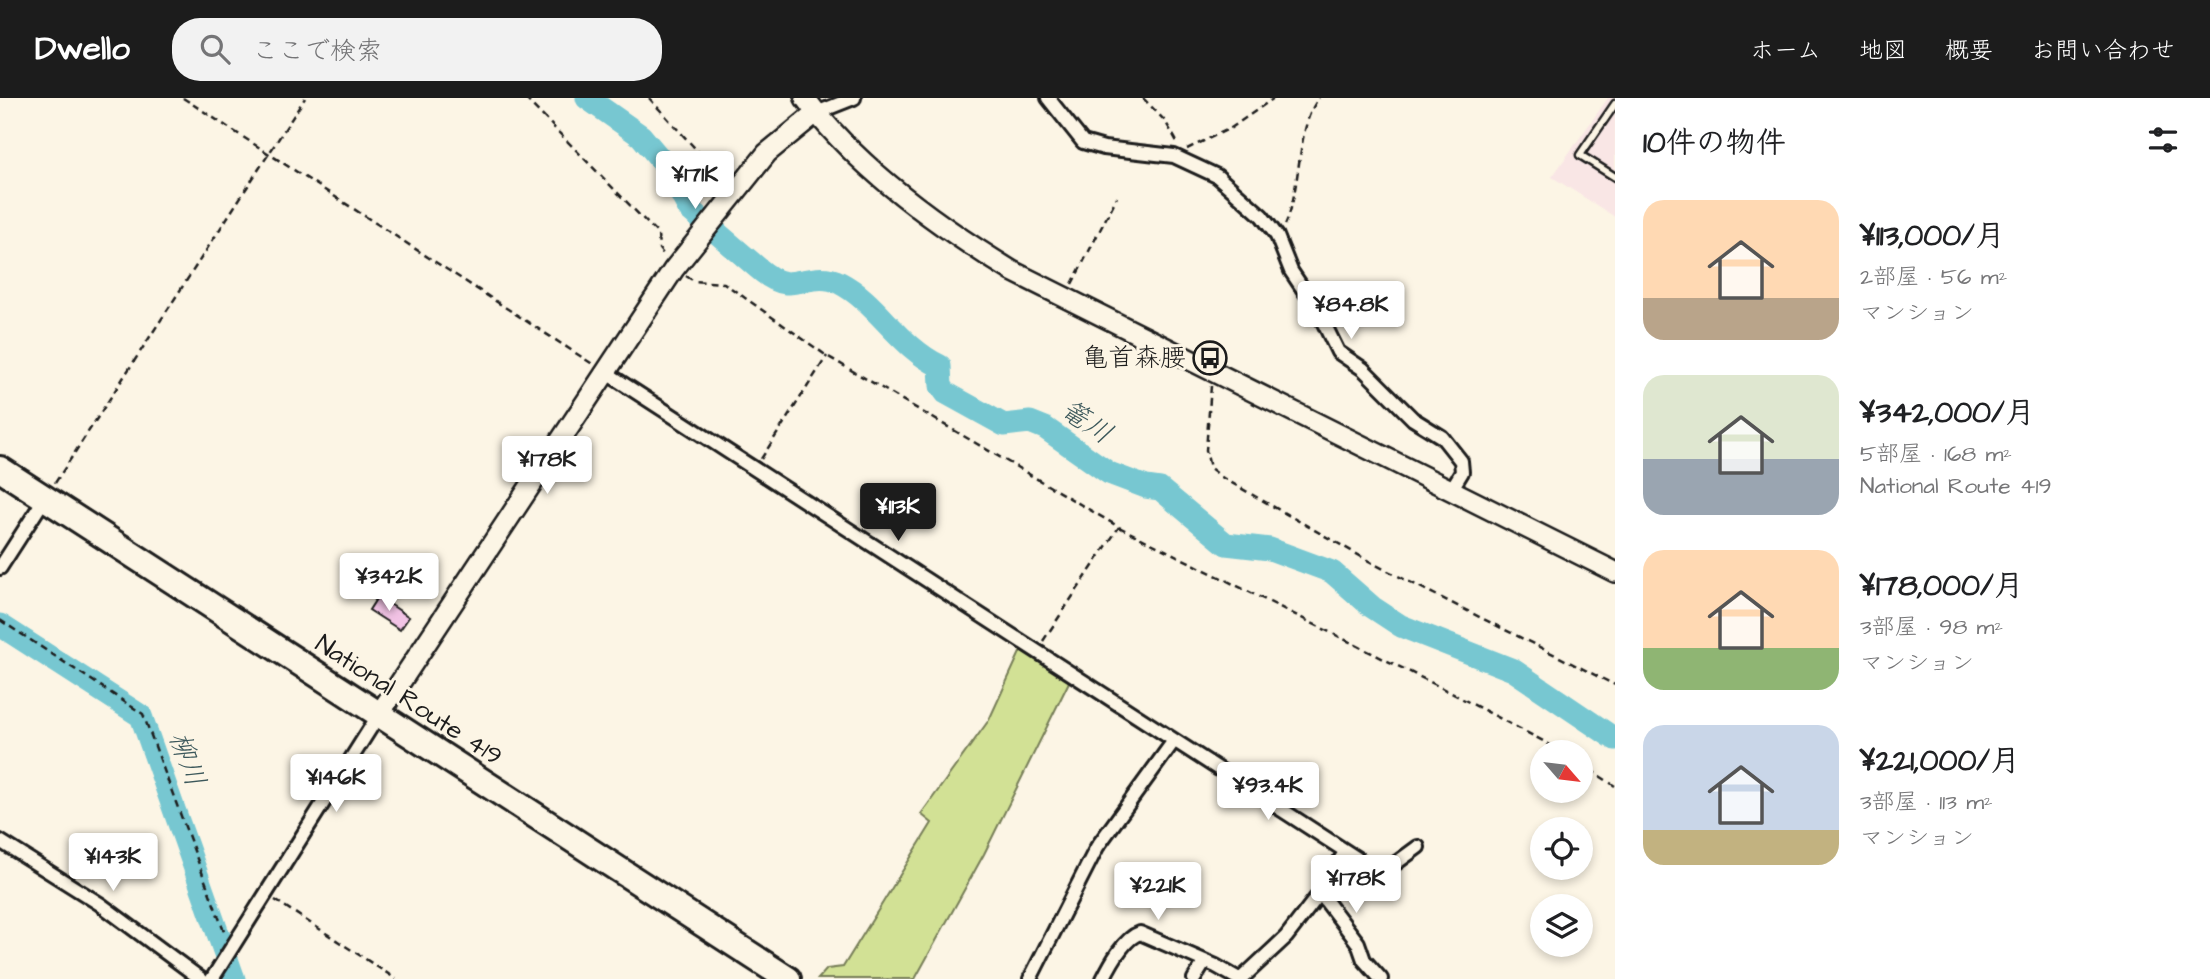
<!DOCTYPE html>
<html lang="ja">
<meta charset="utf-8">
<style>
:root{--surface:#fff;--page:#f2f2f2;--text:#202124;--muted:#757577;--accent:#1c1c1c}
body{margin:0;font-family:"Architects Daughter","Klee One",sans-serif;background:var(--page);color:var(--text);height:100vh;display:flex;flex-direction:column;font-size:26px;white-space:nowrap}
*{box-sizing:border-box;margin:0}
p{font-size:23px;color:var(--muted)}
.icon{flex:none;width:38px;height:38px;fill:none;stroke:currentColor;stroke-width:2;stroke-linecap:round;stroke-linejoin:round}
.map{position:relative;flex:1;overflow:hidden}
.sheet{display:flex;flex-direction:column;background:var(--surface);width:595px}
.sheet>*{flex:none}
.needle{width:46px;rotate:118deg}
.tools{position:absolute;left:1530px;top:642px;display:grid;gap:14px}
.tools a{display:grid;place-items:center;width:63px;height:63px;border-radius:50%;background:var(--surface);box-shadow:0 4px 10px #0003;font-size:35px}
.price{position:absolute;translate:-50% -60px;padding:0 16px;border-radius:7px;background:#fff;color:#222;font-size:23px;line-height:46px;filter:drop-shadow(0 2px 4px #0008)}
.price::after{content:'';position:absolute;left:50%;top:42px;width:21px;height:16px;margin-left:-10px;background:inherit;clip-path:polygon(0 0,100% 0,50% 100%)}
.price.active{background:var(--accent);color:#fff}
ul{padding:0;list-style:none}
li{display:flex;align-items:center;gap:21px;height:175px;padding:0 28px}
li span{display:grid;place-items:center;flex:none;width:196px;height:140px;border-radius:21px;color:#555}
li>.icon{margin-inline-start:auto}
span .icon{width:84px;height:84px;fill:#fffc;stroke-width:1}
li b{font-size:30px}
h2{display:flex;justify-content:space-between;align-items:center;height:84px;padding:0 28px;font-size:30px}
header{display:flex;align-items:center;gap:42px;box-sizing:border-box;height:98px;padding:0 35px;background:var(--accent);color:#fff}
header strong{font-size:33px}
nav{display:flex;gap:38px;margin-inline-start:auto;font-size:24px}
.search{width:490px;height:63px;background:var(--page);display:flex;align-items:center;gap:18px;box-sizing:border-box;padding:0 24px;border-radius:28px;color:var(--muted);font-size:26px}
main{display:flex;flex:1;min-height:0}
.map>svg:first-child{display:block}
</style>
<header>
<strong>Dwello</strong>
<div class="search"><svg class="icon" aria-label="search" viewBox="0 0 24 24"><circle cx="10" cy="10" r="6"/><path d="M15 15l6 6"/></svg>ここで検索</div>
<nav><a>ホーム</a><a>地図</a><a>概要</a><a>お問い合わせ</a></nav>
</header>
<main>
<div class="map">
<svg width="1615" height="881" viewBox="0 0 1615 881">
<rect width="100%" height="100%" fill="#fcf5e5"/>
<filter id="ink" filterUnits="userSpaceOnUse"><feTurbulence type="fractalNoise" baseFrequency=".0143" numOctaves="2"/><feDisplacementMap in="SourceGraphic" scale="14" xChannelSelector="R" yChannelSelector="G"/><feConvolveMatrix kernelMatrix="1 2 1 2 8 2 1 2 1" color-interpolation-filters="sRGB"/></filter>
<g filter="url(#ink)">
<!-- built -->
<path fill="#f9e6e5" d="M 1608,0 L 1615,0 L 1615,119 L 1552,79 Z"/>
<!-- green -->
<path fill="#d2e195" stroke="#777e58" stroke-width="2" d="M 1022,550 L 1070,582 L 984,756 L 915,881 L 818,881 L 827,871 L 843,869 L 932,725 L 921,716 L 989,622 Z"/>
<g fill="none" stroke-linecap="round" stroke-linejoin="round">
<!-- river -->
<path stroke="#77c7d1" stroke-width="23" d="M 587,0 L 641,38 L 667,69 L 689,111 L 758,170 C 766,177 776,184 786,185 C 803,185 821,175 840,185 C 877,204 898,248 940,268 L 941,288 L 946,295 L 1004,327 L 1030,324 L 1045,330 L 1109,375 L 1146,389 L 1160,391 L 1226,446 L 1270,451 L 1332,474 L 1372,509 L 1401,528 L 1513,572 L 1615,641
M 0,527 L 141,618 L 234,881"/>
</g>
<!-- building -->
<path fill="#f2c3e5" stroke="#1c1c1c" stroke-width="2" d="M 378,498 L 409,519 L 400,532 L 369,512 Z"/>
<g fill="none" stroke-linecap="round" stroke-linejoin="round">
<defs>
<path id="lane" d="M 1615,6 L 1580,57 L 1615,79"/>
<path id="street" d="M 1048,0 L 1083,44 L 1104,50 L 1174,58 L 1217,78 L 1262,118 L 1277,138 L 1291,173 L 1319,215 L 1338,254 L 1363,271 L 1413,321 L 1442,339 L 1461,363 L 1462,374 L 1451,392
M 816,15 L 854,0
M 605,274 L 1381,776 L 1418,749
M 0,470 L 45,400
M 0,743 L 100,806 L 201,881
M 1345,754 L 1320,795 L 1358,845 L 1364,862 L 1381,881
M 212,881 L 378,618
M 1030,881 L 1097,749 L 1173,644
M 1103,881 C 1110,867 1124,840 1140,835 L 1216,868 L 1239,881
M 1194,881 L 1204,865
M 1241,881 L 1286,839 L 1320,795"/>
<path id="secondary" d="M 805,0 C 857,70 938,128 1012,173 L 1615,474
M 378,618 L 674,171 L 767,55 L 816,15"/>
<path id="highway" d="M 0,371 L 788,881"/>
</defs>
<!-- lane casing -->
<use href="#lane" stroke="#1c1c1c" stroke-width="11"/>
<!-- street casing -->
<use href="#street" stroke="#1c1c1c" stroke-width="18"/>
<!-- secondary casing -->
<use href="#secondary" stroke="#1c1c1c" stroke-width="24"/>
<!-- highway casing -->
<use href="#highway" stroke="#1c1c1c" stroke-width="30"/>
<!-- path -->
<path stroke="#1c1c1c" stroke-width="2.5" stroke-dasharray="7 5" stroke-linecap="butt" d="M 183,0 L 594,267
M 525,0 L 658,136 L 659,151 L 664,157
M 649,0 L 703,59 L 723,60 L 736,70
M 1143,0 L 1165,23 L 1179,47
M 1187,51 L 1231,30 L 1274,0
M 1285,127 C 1302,90 1296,28 1319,0
M 686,178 L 694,183 L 724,185 L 827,258 L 1119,429 L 1436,587 L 1564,654
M 1072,186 L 1117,99
M 1211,288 L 1206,352 L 1210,370 L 1223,380 L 1376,467 L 1615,587
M 761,361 L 827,258
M 55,385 L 305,0
M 0,522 L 143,616 L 225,836
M 1043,543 L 1119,429
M 1580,665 L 1615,688
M 275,802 L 396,881"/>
<!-- lane -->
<use href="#lane" stroke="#fcf5e5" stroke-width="6"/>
<!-- street -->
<use href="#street" stroke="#fcf5e5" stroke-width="12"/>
<!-- secondary -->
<use href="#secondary" stroke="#fcf5e5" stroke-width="19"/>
<!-- highway -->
<use href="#highway" stroke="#fcf5e5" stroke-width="24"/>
</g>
</g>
<!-- icons -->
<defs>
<symbol id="bus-ring" viewBox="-11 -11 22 22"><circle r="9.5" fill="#fcf5e5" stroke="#1c1c1c" stroke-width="1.5"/><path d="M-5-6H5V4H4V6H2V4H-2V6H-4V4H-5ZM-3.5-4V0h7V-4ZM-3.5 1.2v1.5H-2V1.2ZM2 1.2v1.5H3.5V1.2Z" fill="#1c1c1c"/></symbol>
</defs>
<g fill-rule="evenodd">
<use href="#bus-ring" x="1191" y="241" width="38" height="38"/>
</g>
<g text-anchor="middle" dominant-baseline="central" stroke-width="6" stroke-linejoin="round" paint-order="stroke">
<!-- poi labels -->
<g font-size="26" fill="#1c1c1c" stroke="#fcf5e5" text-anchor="end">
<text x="1186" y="260">亀首森腰</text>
</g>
<!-- street labels -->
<g font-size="26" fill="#1c1c1c" stroke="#fcf5e5">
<text transform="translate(409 602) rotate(33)">National Route 419</text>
</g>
<!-- water labels -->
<g font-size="28" font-style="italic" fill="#3c585b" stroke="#fcf5e5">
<text transform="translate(1086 324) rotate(33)">篭川</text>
<text transform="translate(187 661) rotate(70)">柳川</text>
</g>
</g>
</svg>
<div class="tools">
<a><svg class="needle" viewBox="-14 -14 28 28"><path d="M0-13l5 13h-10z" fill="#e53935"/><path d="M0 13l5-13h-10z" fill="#757577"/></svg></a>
<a><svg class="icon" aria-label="locate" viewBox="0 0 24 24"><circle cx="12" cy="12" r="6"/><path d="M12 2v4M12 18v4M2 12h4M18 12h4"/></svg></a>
<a><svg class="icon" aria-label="layers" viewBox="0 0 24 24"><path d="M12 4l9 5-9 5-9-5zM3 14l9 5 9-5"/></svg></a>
</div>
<b class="price" style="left:695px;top:113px">¥171K</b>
<b class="price" style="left:1351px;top:243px">¥84.8K</b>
<b class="price" style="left:547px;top:398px">¥178K</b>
<b class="price active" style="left:898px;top:445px">¥113K</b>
<b class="price" style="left:389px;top:515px">¥342K</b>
<b class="price" style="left:336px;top:716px">¥146K</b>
<b class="price" style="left:1268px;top:724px">¥93.4K</b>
<b class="price" style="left:113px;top:795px">¥143K</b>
<b class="price" style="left:1356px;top:817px">¥178K</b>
<b class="price" style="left:1158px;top:824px">¥221K</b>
</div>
<section class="sheet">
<h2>10件の物件<svg class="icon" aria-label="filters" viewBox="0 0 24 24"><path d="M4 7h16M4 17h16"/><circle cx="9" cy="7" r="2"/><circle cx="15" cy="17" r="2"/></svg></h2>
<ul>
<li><span style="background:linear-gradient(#ffd9b3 70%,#b9a48a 0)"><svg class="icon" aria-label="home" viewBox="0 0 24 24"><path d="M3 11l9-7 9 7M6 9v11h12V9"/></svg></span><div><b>¥113,000/月</b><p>2部屋 · 56 m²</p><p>マンション</p></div></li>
<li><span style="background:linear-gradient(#dfe7d0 60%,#9aa5b1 0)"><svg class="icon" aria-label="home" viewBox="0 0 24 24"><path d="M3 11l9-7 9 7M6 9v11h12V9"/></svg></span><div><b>¥342,000/月</b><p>5部屋 · 168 m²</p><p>National Route 419</p></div></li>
<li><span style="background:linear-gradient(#ffd9b3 70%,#8fb573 0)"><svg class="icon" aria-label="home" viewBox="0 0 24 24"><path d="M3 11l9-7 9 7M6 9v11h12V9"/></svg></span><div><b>¥178,000/月</b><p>3部屋 · 98 m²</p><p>マンション</p></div></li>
<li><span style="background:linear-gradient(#c9d6e8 75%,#c2b280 0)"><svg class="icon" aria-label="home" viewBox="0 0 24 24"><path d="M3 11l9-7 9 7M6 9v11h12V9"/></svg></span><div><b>¥221,000/月</b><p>3部屋 · 113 m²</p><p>マンション</p></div></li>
</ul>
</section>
</main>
